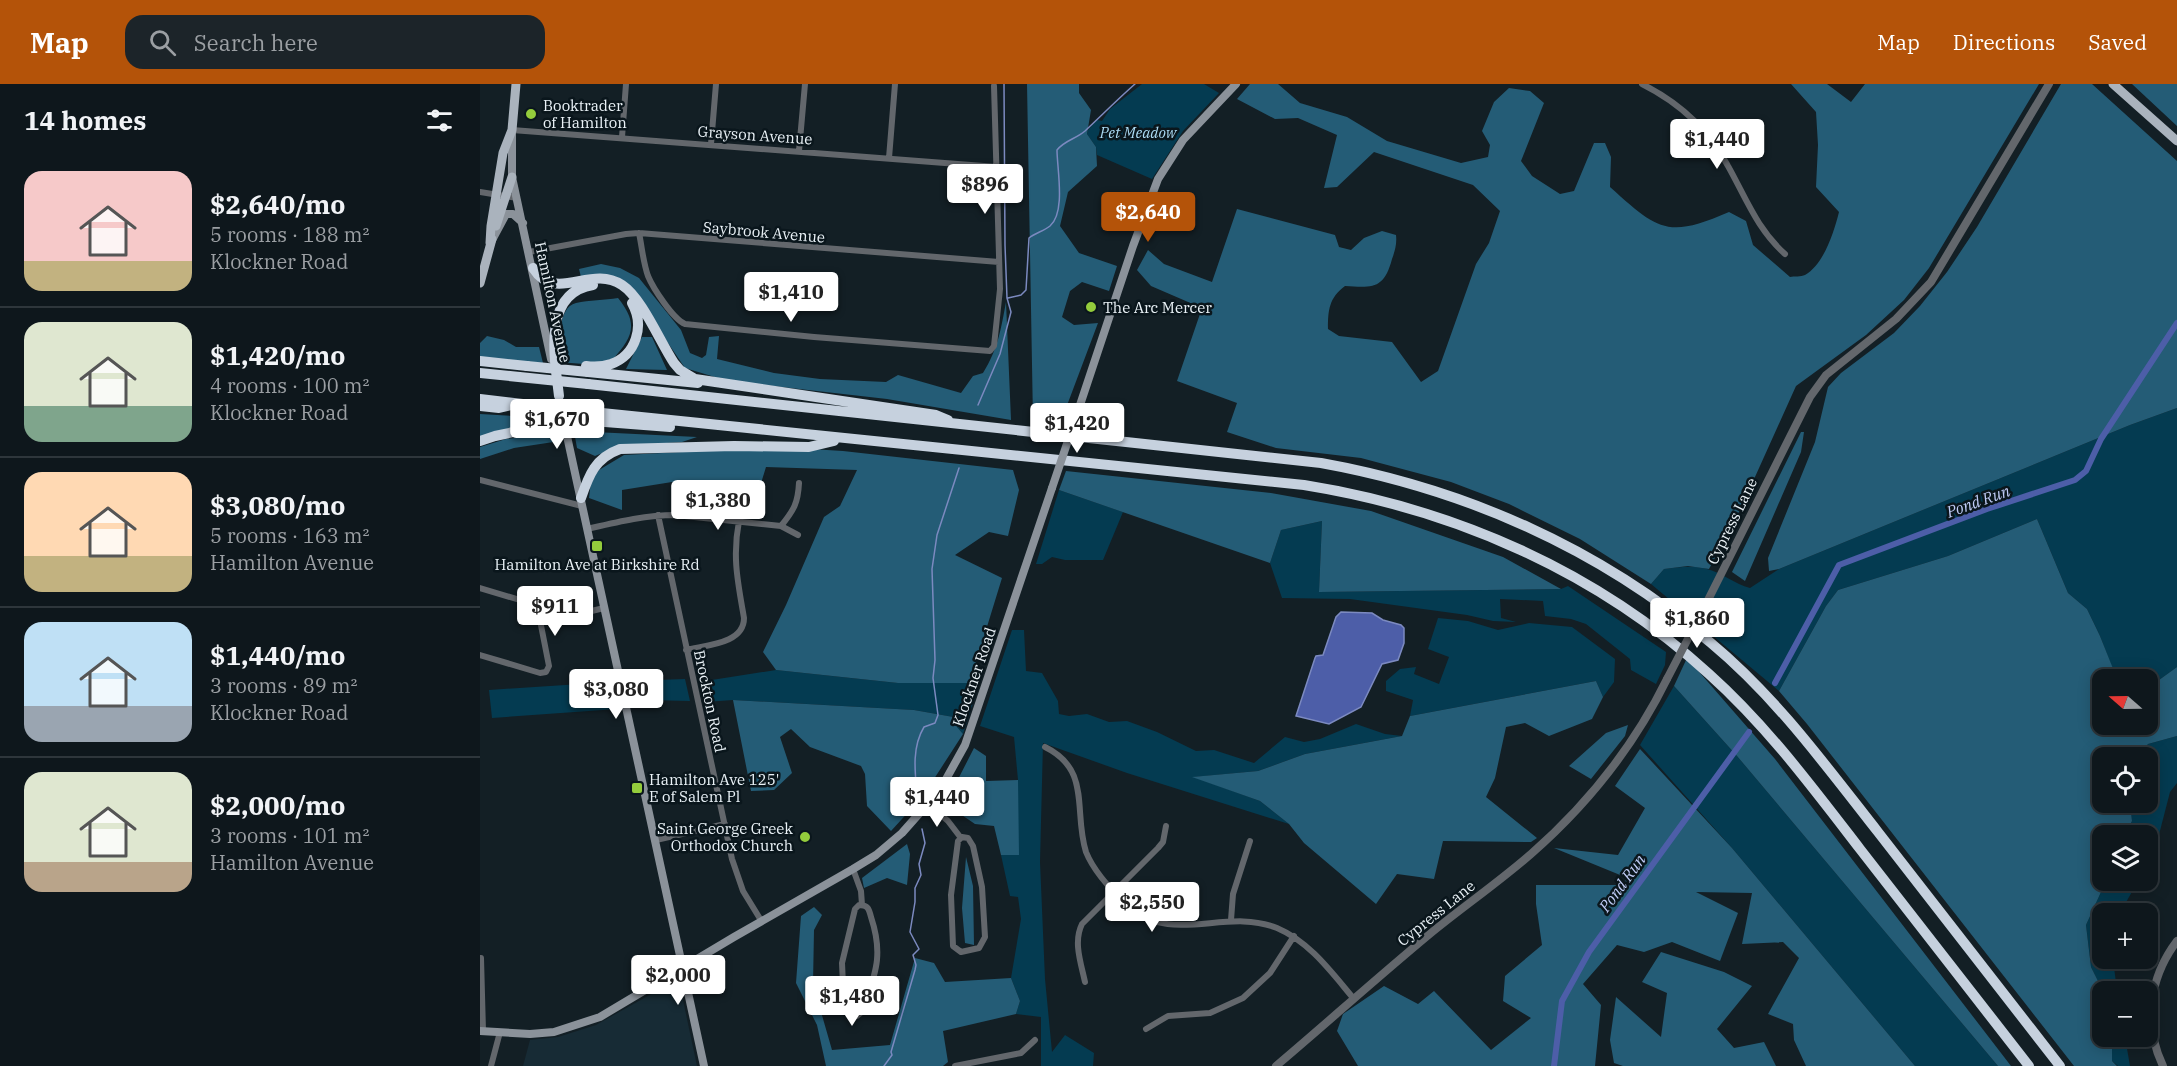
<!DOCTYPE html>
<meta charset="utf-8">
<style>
:root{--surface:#0e171c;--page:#1c2429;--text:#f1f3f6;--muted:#9b9fa3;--line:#2e363b;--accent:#b45309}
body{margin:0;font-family:"IBM Plex Serif",serif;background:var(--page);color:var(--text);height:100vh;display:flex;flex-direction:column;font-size:22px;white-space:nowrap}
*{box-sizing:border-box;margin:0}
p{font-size:20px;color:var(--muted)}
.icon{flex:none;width:33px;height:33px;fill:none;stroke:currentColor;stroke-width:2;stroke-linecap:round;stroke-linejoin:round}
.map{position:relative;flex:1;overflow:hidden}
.panel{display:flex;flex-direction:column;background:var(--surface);width:480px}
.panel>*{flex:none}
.needle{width:39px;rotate:290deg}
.fabs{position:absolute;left:1612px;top:585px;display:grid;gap:12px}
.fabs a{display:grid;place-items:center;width:66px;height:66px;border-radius:12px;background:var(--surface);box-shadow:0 3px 15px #0003,0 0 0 2px var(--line);font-size:30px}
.price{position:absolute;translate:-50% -51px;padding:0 14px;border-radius:6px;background:#fff;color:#222;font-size:20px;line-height:39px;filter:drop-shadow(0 2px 3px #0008)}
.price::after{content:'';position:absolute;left:50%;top:36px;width:18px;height:14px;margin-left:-9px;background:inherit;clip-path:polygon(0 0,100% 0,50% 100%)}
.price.current{background:var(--accent);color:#fff}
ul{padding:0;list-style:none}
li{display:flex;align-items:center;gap:18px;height:150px;padding:0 24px}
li+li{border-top:2px solid var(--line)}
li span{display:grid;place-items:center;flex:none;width:168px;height:120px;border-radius:18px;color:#555}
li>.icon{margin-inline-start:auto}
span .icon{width:72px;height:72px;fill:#fffc;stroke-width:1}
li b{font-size:26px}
h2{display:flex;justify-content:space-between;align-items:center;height:72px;padding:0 24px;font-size:26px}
header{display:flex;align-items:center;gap:36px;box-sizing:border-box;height:84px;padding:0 30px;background:var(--accent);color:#fff}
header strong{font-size:28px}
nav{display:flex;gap:33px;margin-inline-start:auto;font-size:21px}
.search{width:420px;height:54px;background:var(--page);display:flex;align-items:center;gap:15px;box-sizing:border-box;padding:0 21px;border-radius:18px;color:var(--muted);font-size:22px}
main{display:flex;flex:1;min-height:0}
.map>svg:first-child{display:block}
</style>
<header>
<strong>Map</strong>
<div class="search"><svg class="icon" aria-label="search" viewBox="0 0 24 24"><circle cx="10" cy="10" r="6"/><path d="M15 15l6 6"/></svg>Search here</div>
<nav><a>Map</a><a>Directions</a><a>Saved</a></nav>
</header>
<main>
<section class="panel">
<h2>14 homes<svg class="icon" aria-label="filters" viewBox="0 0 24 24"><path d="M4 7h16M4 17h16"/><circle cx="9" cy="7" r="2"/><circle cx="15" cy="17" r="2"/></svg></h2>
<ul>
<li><span style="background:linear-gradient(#f6c9c9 75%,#c2b280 0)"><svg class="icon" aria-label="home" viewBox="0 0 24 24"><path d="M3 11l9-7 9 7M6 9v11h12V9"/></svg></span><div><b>$2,640/mo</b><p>5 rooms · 188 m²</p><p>Klockner Road</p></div></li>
<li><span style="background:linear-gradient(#dfe7d0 70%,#7fa58c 0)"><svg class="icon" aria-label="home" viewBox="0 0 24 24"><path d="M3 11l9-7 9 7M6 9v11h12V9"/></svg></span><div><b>$1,420/mo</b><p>4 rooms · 100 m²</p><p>Klockner Road</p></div></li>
<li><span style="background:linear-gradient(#ffd9b3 70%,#c2b280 0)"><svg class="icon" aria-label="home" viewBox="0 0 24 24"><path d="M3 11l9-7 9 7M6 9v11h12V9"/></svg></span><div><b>$3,080/mo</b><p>5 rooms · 163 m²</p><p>Hamilton Avenue</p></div></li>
<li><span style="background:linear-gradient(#bfe0f5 70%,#9aa5b1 0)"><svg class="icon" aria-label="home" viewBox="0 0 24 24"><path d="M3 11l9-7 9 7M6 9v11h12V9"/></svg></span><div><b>$1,440/mo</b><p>3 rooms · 89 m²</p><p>Klockner Road</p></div></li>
<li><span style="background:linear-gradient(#dfe7d0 75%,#b9a48a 0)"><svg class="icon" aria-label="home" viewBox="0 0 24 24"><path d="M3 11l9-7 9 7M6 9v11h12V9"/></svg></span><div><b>$2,000/mo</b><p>3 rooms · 101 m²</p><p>Hamilton Avenue</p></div></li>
</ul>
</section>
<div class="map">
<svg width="1697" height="982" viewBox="0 0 1697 982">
<rect width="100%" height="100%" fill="#131f25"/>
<!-- built -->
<path fill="#172b35" d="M 191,899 L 194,899 L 200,902 L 217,982 L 43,982 L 50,956 L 78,953 L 116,941 Z"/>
<!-- green -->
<path fill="#043b51" d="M 662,0 L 724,0 L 739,9 L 703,47 L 672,95 L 617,71 L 616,63 L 607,50 L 608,46 L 617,36 L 622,37 L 630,25 Z
M 1697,324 L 1697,583 L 1679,596 L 1668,599 L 1668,596 L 1652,595 L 1634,588 L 1620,552 L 1607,525 L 1588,509 L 1557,435 L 1468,472 L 1358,506 L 1346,522 L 1299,607 L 1171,500 L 1184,485 C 1199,483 1212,481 1227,485 C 1242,489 1255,500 1270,504 L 1299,485 L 1650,341 Z
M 579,406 L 643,428 L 623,476 L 585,476 L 572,473 L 562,480 L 556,480 Z
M 842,437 L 839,508 L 1081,505 L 1088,502 L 1186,568 L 1185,581 L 1176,600 L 1151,586 L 1150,575 L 1106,540 L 1091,535 L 1065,532 L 1063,517 L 1020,515 L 1021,534 L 1036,538 L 1013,537 L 987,531 L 870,515 L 802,514 L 790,479 L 801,446 Z
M 958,534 L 988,537 L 1018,546 L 1049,539 L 1092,543 L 1135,575 L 1134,598 L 1123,613 L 1116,597 L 930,632 L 933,616 L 906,607 L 906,597 L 920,585 L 936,583 L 934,590 L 959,600 L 969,573 L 948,565 Z
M 532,546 L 544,546 L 546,587 L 562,589 L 578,617 L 579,630 L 589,632 L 607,630 L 629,638 L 647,637 L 677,648 L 716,667 L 734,666 L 774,679 L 805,653 L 824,658 L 840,655 L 876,640 L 905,650 L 922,652 L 825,670 L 778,687 L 714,693 L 780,717 L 809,740 L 647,689 L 563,659 L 560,778 L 565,895 L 572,968 L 585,951 L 614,969 L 613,982 L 561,982 L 561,933 L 536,930 L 540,917 L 531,894 L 541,835 L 538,813 L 530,812 L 521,771 L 538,771 L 538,696 L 534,653 L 500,642 Z
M 296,586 L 418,599 L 494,599 L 501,595 L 483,650 L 477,643 L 479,634 L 434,626 L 253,616 L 225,618 L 219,598 Z
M 205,595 L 210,617 L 167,616 L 153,620 L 148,597 Z
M 131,598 L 137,625 L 12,634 L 9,606 Z
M 1194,602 L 1257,672 L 1518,982 L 1435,982 L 1252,764 L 1160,661 Z
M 1697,652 L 1697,699 L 1690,708 L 1674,770 L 1668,780 L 1668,752 L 1645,752 L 1652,737 L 1650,719 L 1668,718 L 1668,674 L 1658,673 L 1668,660 Z
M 1626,797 L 1658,797 L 1640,829 L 1623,830 L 1623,874 L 1633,875 L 1637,907 L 1623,907 L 1611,883 L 1606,841 Z
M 1632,953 L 1645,953 L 1650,982 L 1638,982 L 1632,977 Z"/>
<!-- forest -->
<path fill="#245c76" d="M 547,0 L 599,0 L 599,9 L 611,26 L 607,50 L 616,63 L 617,82 L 588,108 L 580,142 L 599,169 L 637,182 L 629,207 L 602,198 L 590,207 L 582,233 L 594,241 L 618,239 L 580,340 L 553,336 Z
M 770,0 L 798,0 L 820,19 L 867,33 L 907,57 L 981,79 L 1008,73 L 1010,61 L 1002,47 L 1014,18 L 1029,4 L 1050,7 L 1064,19 L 1041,77 L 1052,92 L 1080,110 L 1094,107 L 1114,59 L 1125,59 L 1131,73 L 1130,103 C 1178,146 1187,155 1249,128 L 1266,137 L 1273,161 L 1310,193 C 1314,192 1321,193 1325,191 C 1344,180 1354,148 1359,128 L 1336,103 L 1338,61 L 1336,28 L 1311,0 L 1347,0 L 1371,18 L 1385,0 L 1559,0 L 1449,184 L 1424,216 L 1386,251 L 1316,302 L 1261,424 L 1229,485 L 1208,482 L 1184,485 L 1171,500 L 1100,455 L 1029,420 L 971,398 L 881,374 L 796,364 L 747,348 L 757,319 L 697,297 L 722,224 L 671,202 L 657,186 L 668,166 L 684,180 L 732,198 L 757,125 L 855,151 L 859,163 L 871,166 L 884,154 L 902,147 L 916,151 C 917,160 915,167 912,175 C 904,205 893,204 865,202 C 849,214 848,226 848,245 L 859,252 L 912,258 L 941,298 L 958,287 L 996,180 L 1009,159 L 1020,127 L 993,101 L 894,68 L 857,103 L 844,104 L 857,51 L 818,34 L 795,35 L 757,15 Z
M 1581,0 L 1612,0 L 1697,77 L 1697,324 L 1650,341 L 1299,485 L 1289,487 L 1288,474 L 1335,358 L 1348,303 L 1361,289 L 1414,249 L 1440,222 L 1467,188 L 1497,143 Z
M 1652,0 L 1697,0 L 1697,42 Z
M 121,180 L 140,184 L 159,194 L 201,246 L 210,269 L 222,274 L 226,271 L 229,253 L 239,252 L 237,275 L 294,289 L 340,295 L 406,298 L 418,291 L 481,309 L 493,292 L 503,289 C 518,265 521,245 526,218 L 531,336 L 407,315 L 248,297 L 205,284 L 149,202 L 101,193 L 99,185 Z
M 138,214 C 159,240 153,253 132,276 L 104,280 L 78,278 C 79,262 77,223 96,219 C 109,216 125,216 138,214 Z
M 7,252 L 24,256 L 36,263 L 59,263 L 63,279 L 0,273 L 0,259 Z
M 162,253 L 172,253 L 187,286 L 146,285 Z
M 0,330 L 67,334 L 70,339 L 0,354 Z
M 94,347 L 217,353 L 202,358 L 140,362 L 115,372 L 97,364 Z
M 1321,348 L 1324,348 L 1321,368 L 1265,497 L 1252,488 Z
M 79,349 L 80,357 L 34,364 L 0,375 L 0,363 L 26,355 Z
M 299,363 L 363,367 L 533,386 L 539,406 L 528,452 L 509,448 L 475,471 L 522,494 L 494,585 L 494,599 L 418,599 L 296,586 L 283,568 L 306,521 L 344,433 L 360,422 L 377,386 L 286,383 L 278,409 L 192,398 L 142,406 L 142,426 L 109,414 L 111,396 L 119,386 L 144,371 Z
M 586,387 L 791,409 L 891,427 L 1023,473 L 1081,505 L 839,508 L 842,437 L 801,446 L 790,479 L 579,406 Z
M 1557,435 L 1588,509 L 1607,525 L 1620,552 L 1634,587 L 1652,595 L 1623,596 L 1623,640 L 1668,640 L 1668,599 L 1679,596 L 1697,583 L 1697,652 L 1668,660 L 1658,673 L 1623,674 L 1623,718 L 1650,719 L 1652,737 L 1645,751 L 1623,752 L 1623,796 L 1626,797 L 1606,841 L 1611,883 L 1623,907 L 1623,952 L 1632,953 L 1632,977 L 1637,982 L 1594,982 L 1327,640 L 1299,607 L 1346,522 L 1358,506 L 1468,472 Z
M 1207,574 L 1295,675 L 1531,982 L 1518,982 L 1257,672 L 1194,602 Z
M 1116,597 L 1123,613 L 1112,635 L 1069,652 L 1045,639 L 1026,643 L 1015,694 L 1006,713 L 1057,754 L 1051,758 L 963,757 L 954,795 L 917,790 L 896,820 L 824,759 L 809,740 L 780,717 L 712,693 L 778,687 L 825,670 L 922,652 L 930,632 Z
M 253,616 L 434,626 L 479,634 L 477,643 L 483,650 L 443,712 L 411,747 L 387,722 L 385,690 L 381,682 L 330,663 L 311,645 L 300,653 L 312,689 L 294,706 L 271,707 Z
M 1148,641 L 1145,652 L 1111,695 L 1089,682 L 1126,649 Z
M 494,664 L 506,672 L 506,697 L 538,696 L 539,771 L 521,771 L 514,742 L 495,740 L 464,719 L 470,711 Z
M 1160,665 L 1252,764 L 1435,982 L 1326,982 L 1314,956 L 1313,940 L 1288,930 L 1319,874 L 1303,858 L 1262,860 L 1272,809 L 1216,808 L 1258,829 L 1240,877 L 1192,858 L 1164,868 L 1137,861 L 1103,900 L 1121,921 L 1115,982 L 878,982 L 857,947 L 863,930 L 904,902 L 938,920 L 954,907 L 1011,966 L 1051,934 L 1023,917 L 1025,892 L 1062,861 L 1056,820 L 1056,801 L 1146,801 L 1145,793 L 1074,764 L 1138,771 L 1165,724 L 1135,702 Z
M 427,760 L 430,770 L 427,801 L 407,794 L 384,804 L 382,794 Z
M 486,773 L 493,802 L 494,861 L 485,859 L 482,824 Z
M 334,823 L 342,831 L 334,846 L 333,900 L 352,966 L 410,961 L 435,874 L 454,879 L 465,898 L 531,894 L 540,917 L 536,930 L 463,947 L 468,978 L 463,982 L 346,982 L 337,941 L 316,899 L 321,832 Z
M 1181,868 L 1244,888 L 1272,902 L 1237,945 L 1254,964 L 1284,958 L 1296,982 L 1143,982 L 1134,979 L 1130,956 L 1136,913 L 1181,953 L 1187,909 L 1162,898 Z"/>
<!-- water -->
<path fill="#4d5ea8" stroke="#7c8ac0" stroke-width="1.5" d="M 861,528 L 892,529 L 903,536 L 921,541 L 924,544 L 924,559 L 918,576 L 902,580 L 881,623 L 849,640 L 816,632 L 835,574 L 836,572 L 843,571 L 856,533 Z"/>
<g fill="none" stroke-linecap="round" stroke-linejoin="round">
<!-- stream -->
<path stroke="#7c8ac0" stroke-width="1.5" d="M 528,214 L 541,211 L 546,206 L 549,154 C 555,149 564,147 570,142 C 586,128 577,85 577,66 C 585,56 596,55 605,47 C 622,31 638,15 655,0
M 498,321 L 520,270 L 531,228 L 527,214 L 525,161 L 524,0
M 438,720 C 436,695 430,666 444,643 L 455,639 L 458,631 L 453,594 L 455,576 L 452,485 L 457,451 L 479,384
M 404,982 L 412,971 L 411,968 L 435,886 L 436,881 L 433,871 L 439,865 L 430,848 L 435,818 L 435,804 L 441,791 L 439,780 L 445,759 L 442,745"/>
<!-- canal -->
<path stroke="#4d5ea8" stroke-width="6" d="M 1295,599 L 1359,481 L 1507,425 L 1595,396 L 1606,387 L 1621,355 L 1697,239
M 1074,982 L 1082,917 L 1109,868 L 1269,648"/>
<!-- minor -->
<path stroke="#63676c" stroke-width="6" d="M 1162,0 C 1198,18 1229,46 1248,82 C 1266,114 1277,145 1305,170
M 32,46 L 517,83
M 142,53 L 146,0
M 231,60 L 236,0
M 319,67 L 325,0
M 409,74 L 415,0
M 0,108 L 37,114
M 159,149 C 162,163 163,178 168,192 C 173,204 193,235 205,240 L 334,253 L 510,267 L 514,262 L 520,205 L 514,2
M 49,168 L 146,150 L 159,149 L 519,178
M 0,396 L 102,422
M 178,431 L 252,775 L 263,807 L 282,838
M 301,442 L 318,451
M 107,445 C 137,438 165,431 195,431 L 301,442 C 314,426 318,419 319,399
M 0,504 L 83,529 L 99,530 L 124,524
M 206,566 C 226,561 264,560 264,534 C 258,499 252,473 259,437
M 0,571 L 60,589 L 66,588 L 69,582 L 57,521
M 565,663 C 612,686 593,727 606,768 C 614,788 632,807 648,822 C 693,862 745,823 797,844 C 830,858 852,889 874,915
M 449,721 L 468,737 L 481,754
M 482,753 L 488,754 L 493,762 L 502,803 L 505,853 L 499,864 L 481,868 L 473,862 L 471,811 L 478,757 Z
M 176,756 L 245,740
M 373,785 L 381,807 L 382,821
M 379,821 C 388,821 389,825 391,833 C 404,872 395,890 383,927 L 377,932 L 371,928 L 363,901 L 362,879 L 375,825 Z
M 751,836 L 753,810 L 770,757
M 1,874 L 3,947
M 605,898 C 601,879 593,858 602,840 L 678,764 L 683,758 L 686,742
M 666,945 L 688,932 L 730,929 L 763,914 L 790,889 L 814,852
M 11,982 L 20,948
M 475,982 L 541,969 L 555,956"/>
<!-- tertiary -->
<path stroke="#63676c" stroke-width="8" d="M 1224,524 L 1330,313 L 1346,291 L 1416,235 L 1451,198 L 1569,0
M 796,982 C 848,938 899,892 951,849 C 984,822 1019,798 1051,770 C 1107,721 1154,662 1187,595
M 1683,982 C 1663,940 1669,894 1697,857"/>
<!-- secondary -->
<path stroke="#8b929a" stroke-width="8" d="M 32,49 L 32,93 L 71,275
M 11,158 L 26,130 L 33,130 L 43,139
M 80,320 L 224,982
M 598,327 L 653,162 L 678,95 L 703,56 L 756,0
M 0,947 L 50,950 L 74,948 L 120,933 L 254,853 L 373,785 L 396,771 L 422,749 L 460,706 L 485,661 L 572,404"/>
<!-- primary -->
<path stroke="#aab3bd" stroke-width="9" d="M 1633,0 L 1697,57
M 16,142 L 32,93
M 10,159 L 11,142 L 23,69 L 32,46 L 36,0
M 0,199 L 12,155"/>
<!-- motorway -->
<path stroke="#c6d1de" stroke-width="10" d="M 53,184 C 76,220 110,180 142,201 C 162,214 180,258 194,279 L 200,286 L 215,295 L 456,331 L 468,336
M 0,277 L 47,282
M 106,282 C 114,283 122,283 131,280 C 156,271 165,242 152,219
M 108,288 L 218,299
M 108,300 L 841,379 C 985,405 1119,464 1231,559 C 1296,613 1346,682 1398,748 C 1458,826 1519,904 1580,982
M 79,312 C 75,276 61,209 113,201
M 0,322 L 19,324 L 35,320
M 112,328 L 824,401 C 974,425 1116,487 1229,590 C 1287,642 1333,704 1380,765 C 1436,837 1493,910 1549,982
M 112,337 L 190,343
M 0,357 L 15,352 L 57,343
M 101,414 C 109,391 115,374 140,365 L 254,362 L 329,363 L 354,357"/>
<!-- tertiary-bridge -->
<path stroke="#63676c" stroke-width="8" d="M 1187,595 L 1224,524"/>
<!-- secondary-bridge -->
<path stroke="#8b929a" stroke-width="8" d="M 572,404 L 598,327"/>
<!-- motorway-bridge -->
<path stroke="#c6d1de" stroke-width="10" d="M 47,282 L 108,288
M 0,289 L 108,300
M 0,315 L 112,328
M 57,343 L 112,337"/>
</g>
<!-- markers -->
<g fill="#94cc3c" stroke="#0a161c" stroke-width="2">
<circle cx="51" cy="30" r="6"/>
<circle cx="611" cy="223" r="6"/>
<rect x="111" y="456" width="12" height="12" rx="3"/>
<rect x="151" y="698" width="12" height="12" rx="3"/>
<circle cx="325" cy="753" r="6"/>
</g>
<g text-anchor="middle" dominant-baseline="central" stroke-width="5" stroke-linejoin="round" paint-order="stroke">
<!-- poi labels -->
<g font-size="15" fill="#eaf2f7" stroke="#0a161c" text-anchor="start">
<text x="63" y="21">Booktrader<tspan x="63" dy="17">of Hamilton</tspan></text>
<text x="623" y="223">The Arc Mercer</text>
<text x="117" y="480" text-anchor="middle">Hamilton Ave at Birkshire Rd</text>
<text x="169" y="695">Hamilton Ave 125'<tspan x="169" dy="17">E of Salem Pl</tspan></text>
<text x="313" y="744" text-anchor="end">Saint George Greek<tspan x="313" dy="17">Orthodox Church</tspan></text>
</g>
<!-- park labels -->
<g font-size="15" font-style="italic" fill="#acdbf4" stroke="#0a161c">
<text x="658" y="48">Pet Meadow</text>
</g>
<!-- street labels -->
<g font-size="15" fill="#eaf2f7" stroke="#0a161c">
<text transform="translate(275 51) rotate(4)">Grayson Avenue</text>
<text transform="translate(284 148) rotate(5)">Saybrook Avenue</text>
<text transform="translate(73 218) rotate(78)">Hamilton Avenue</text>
<text transform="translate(1252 437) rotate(-64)">Cypress Lane</text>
<text transform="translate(494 593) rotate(-71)">Klockner Road</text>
<text transform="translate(230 617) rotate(78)">Brockton Road</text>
<text transform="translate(956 829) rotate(-39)">Cypress Lane</text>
</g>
<!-- water labels -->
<g font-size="16" font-style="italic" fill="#c0ccf6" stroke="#0a161c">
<text transform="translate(1498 417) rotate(-20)">Pond Run</text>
<text transform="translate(1142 799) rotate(-54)">Pond Run</text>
</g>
</g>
</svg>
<div class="fabs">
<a><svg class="needle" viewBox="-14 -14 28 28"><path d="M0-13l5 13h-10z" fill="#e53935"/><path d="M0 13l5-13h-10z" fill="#9b9fa3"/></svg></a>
<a><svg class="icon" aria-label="locate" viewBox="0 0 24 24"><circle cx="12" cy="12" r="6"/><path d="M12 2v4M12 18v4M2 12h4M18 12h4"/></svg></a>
<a><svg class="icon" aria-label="layers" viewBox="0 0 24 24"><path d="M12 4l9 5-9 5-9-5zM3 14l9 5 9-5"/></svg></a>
<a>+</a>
<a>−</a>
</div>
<b class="price" style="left:1237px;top:86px">$1,440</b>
<b class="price" style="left:505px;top:131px">$896</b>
<b class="price current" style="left:668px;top:159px">$2,640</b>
<b class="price" style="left:311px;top:239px">$1,410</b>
<b class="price" style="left:77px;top:366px">$1,670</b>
<b class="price" style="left:597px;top:370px">$1,420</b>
<b class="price" style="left:238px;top:447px">$1,380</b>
<b class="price" style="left:75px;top:553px">$911</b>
<b class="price" style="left:1217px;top:565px">$1,860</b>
<b class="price" style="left:136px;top:636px">$3,080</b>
<b class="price" style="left:457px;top:744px">$1,440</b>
<b class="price" style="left:672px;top:849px">$2,550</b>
<b class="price" style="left:198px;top:922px">$2,000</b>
<b class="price" style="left:372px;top:943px">$1,480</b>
</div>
</main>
